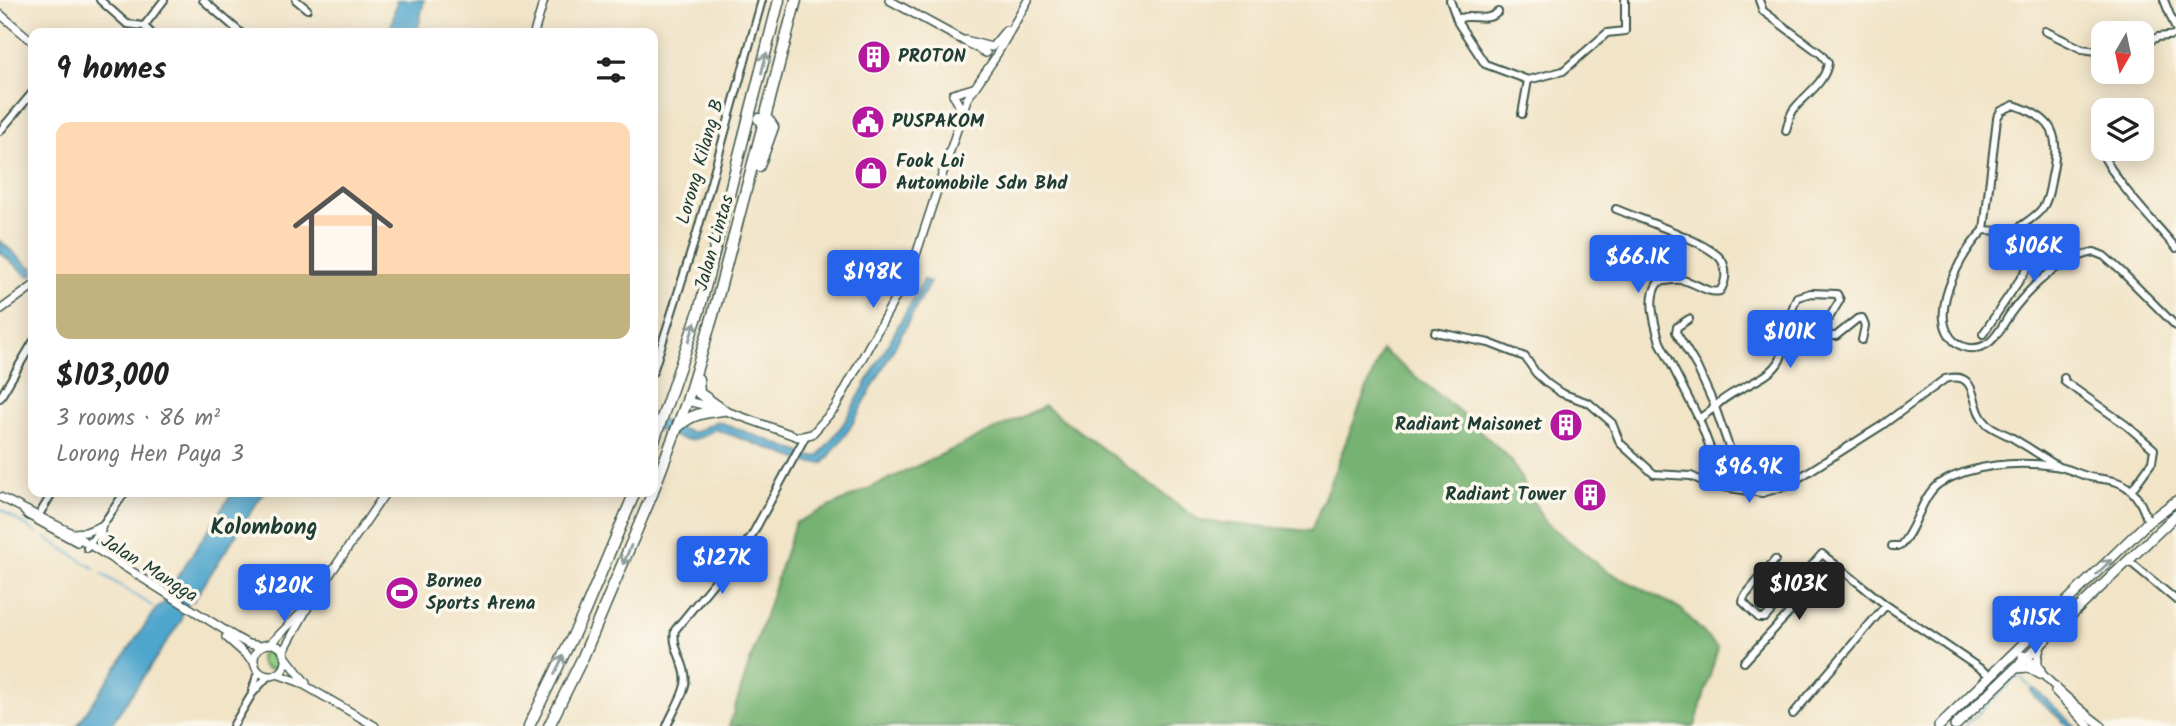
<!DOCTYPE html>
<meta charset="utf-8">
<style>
:root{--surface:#fff;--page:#f2f2f2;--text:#222;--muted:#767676;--accent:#2563eb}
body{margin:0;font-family:Kalam,sans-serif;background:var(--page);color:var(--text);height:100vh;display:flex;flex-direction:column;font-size:26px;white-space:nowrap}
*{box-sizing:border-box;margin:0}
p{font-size:23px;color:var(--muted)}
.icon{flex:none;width:38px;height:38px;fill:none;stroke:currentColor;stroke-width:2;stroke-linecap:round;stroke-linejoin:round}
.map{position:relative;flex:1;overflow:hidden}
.details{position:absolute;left:28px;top:28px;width:630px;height:469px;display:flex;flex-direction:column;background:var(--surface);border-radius:14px;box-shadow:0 4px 18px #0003}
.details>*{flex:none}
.needle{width:46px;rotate:189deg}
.buttons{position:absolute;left:2091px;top:21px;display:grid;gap:14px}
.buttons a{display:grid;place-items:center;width:63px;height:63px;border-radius:14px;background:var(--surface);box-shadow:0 4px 18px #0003;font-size:35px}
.price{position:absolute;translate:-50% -60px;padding:0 16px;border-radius:7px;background:var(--accent);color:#fff;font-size:23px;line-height:46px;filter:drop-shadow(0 2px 4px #0008)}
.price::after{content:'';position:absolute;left:50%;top:42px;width:21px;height:16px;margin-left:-10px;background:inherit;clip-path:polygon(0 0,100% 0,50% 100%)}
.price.active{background:#222;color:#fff}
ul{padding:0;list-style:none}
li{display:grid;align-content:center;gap:14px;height:371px;padding:0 28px}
li span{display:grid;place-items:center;height:217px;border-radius:14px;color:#555}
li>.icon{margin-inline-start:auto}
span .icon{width:126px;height:126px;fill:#fffc;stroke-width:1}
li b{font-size:30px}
h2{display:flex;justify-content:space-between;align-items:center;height:84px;padding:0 28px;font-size:30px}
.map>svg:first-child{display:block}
</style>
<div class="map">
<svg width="2176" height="726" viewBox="0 0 2176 726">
<rect width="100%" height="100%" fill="#fbf7ec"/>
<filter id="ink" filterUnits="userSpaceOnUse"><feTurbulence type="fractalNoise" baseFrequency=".0143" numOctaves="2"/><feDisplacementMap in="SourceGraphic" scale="14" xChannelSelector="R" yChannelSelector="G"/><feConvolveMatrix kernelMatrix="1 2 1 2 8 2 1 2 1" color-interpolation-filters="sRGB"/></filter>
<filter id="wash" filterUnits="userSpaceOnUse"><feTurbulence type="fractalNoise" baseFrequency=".00686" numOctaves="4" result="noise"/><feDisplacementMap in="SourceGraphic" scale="28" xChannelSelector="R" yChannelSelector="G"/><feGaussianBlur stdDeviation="1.57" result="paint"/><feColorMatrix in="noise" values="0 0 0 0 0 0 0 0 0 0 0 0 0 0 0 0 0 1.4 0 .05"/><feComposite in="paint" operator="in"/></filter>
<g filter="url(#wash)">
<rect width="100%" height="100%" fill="#f1e4c7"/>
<!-- green -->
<path fill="#93cf84" stroke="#59865c" stroke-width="2" d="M260 659a10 10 0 1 1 20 0a10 10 0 1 1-20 0Z"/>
<!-- forest -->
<path fill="#76b272" stroke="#4a7853" stroke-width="2" d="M 1382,350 L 1459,411 L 1511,460 L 1544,521 L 1605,570 L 1681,609 L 1718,648 L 1695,726 L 729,726 L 795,523 L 1045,406 L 1200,521 L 1311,531 Z"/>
<!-- water -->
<path fill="#50a6cd" stroke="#387280" stroke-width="2" d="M 397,0 L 424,0 L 417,33 L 390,33 Z
M 0,241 L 30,267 L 33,267 L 33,276 L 27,275 L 0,252 Z
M 924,280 L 930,282 L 850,428 L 824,463 L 809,463 L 715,429 C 688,448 681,438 653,428 L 653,417 L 689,432 L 695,432 L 717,421 L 813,457 L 819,456 L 844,423 Z
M 233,492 L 264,492 L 193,601 L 189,602 L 182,614 L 181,621 L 110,726 L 77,726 L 156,609 C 166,603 171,596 172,585 Z
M 2031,689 L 2036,690 L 2075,726 L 2068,726 L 2032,694 Z"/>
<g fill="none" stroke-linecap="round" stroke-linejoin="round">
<!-- stream -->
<path stroke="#50a6cd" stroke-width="2" d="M 0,509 L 37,533
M 46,538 L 95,569
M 102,574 L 152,606
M 1965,726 L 2017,677 L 2021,678 L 2032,689"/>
</g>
</g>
<g filter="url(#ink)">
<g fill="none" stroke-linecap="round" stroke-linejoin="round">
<defs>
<path id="minor" d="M 100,0 L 127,24 L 144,26
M 203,0 L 241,33
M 296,0 L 307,9
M 1450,0 L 1458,23 L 1485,64 L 1528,80 L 1563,71 L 1607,33 L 1625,31 L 1625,0
M 1759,0 L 1763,11 L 1821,54 L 1828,63 C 1825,83 1806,94 1794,109 C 1789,116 1788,124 1786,131
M 2164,0 L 2176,30
M 1458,23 L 1460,18 C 1474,14 1486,23 1498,12
M 2045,31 L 2082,49 L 2104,52
M 151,33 L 144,26 L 164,0
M 2142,44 L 2158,37 L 2176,35
M 2014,105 C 2054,118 2061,135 2052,176 C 2050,185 2049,199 2043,207 C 2037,217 2022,224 2013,232 L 1984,230 L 1997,118 L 2001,111 Z
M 1522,114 L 1528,80
M 0,131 L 33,92
M 2099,148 C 2118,186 2149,216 2176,248
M 1616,209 C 1642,220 1698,238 1718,256 C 1728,265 1727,281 1720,291 C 1706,294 1696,282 1682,280 C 1674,279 1667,281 1659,282 C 1646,296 1655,325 1660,342 L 1699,419 L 1725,487
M 1984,230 C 1963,251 1934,302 1947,331 C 1954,347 1972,353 1987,344 C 1996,339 2004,323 2010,314 C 2030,287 2059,259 2094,252 L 2104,256 L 2121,271 L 2176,326
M 1689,319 L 1677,327 L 1676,332 L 1697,367 L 1715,407 L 1699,419
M 1435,332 L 1489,343 L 1525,357 L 1536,373 L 1548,384 L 1561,393 L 1589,403 L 1612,423 L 1620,443 L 1654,474 L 1691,476 L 1711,485 L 1762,493 L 1786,486 L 1881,426 L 1945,379 C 1981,370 1968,406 1987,424 C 1993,429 2003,433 2011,437 C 2026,446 2042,456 2057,466
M 1983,334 L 2033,260 L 2013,232
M 653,372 L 696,236 L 762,0
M 2064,378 L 2065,382 L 2126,425 L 2154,449 L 2152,462 L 2131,491
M 0,398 L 33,342
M 1744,490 L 1715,407 C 1731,388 1770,381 1780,360 C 1789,340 1787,316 1797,297 L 1811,293 L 1837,294 L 1840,300 L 1826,323 L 1828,336 L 1836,336 L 1857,319 L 1862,318 L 1865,326 L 1862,340
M 37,518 L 53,492
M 1892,546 L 1900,546 C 1917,529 1921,495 1940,483 C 1973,464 2017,461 2054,466 C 2066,467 2078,474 2090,477 C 2100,479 2112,479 2122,484 C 2137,492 2143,507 2148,522
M 87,548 L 125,492
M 1775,560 L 1744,597 L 1743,602 L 1759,618 L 1765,618 L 1822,554 L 1886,605 L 1991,676
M 2128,560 L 2176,600
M 1744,662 L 1834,564
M 252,692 L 258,672
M 1793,714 L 1886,605
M 233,726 L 252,694 L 268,676
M 667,726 C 672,713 682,699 685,685 C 689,666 671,650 675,630 L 751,537 L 805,437"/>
<path id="tertiary" d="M 889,0 L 986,53
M 0,14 L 33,42
M 534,33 L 544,0
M 965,40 L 991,47
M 992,47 L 1006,30
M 997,54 L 1028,0
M 961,115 L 959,105 L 953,94 L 973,88
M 0,310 L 33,286
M 687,401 L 723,410 L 798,437 L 812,434 L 835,408 L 904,282 L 916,255 L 967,99 L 995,58
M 0,497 L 68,531 L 237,638 L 248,644 L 261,646
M 24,511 L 28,515 L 77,542
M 73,533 L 86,532 L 101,526 L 101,541 L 108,556
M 226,637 L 254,662
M 270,644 L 307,607
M 2042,644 C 2038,652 2036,663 2040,671 C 2049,683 2089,717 2102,726
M254 660a16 16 0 1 1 32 0a16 16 0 1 1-32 0Z
M 283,652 L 309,605 L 386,492
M 285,656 L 306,683
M 2016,669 L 2028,668 L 2040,675
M 277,674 L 299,682 L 375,726
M 2055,691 L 2089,726"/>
<path id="primary" d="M 2023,656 L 2040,670
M 1939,726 L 2148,522 L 2176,501
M 1955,726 L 2176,515"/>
<path id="trunk" d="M 759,119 L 769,121 L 773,127 L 759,166
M 698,379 L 699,393 L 723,410
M 679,426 C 691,414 706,412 723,410
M 653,444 L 699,311 L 779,0
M 653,491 L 687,401 L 713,315 L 796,0
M 529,726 L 584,613 L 635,492
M 549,726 L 583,657 L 653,492"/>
</defs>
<!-- minor casing -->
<use href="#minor" stroke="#3e564a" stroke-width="10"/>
<!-- tertiary casing -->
<use href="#tertiary" stroke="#3e564a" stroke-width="10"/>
<!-- primary casing -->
<use href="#primary" stroke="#3e564a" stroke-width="12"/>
<!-- trunk casing -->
<use href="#trunk" stroke="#3e564a" stroke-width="13"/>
<!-- minor -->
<use href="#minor" stroke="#fff" stroke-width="6"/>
<!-- tertiary -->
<use href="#tertiary" stroke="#fff" stroke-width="7"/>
<!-- primary -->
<use href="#primary" stroke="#fff" stroke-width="9"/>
<!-- trunk -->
<use href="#trunk" stroke="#fff" stroke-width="10"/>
</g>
<!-- one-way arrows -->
<defs><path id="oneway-shaft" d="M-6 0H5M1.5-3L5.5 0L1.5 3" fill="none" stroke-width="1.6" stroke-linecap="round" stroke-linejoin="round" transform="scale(1.75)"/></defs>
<g stroke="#8f9e9a">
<use href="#oneway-shaft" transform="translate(764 63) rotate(-76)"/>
<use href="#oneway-shaft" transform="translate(692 332) rotate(-72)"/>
<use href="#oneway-shaft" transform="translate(627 555) rotate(113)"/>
<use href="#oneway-shaft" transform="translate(2104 567) rotate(-44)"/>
<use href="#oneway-shaft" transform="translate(559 665) rotate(-64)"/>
</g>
</g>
<!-- icons -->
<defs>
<symbol id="building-disc" viewBox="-11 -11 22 22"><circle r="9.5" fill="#b5179e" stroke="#fbf7ec"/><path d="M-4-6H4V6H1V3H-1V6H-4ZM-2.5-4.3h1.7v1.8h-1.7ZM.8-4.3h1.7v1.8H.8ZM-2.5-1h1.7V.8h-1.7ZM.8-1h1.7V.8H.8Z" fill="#fff"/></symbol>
<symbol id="civic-disc" viewBox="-11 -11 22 22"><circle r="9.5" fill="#b5179e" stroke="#fbf7ec"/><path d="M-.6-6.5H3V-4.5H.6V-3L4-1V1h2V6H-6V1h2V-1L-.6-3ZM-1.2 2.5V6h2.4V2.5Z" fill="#fff"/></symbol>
<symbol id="shop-disc" viewBox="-11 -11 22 22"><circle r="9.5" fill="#b5179e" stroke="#fbf7ec"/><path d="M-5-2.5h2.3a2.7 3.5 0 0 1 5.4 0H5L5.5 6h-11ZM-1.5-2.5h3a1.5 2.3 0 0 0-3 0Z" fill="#fff"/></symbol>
<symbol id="stadium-disc" viewBox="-11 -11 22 22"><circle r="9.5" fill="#b5179e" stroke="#fbf7ec"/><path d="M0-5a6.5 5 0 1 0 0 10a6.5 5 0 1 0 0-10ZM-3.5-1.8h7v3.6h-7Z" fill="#fff"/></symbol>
</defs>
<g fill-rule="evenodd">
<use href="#building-disc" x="855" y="38" width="38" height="38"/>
<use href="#civic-disc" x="849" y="103" width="38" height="38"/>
<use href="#shop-disc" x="852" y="154" width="38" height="38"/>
<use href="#building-disc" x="1547" y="406" width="38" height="38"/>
<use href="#building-disc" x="1571" y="476" width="38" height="38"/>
<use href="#stadium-disc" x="383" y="574" width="38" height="38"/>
</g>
<g text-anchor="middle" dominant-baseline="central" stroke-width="7" stroke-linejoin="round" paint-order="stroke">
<!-- poi labels -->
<g font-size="19" font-weight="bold" fill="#1f3d34" stroke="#fbf7ec" text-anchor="start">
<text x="898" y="57">PROTON</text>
<text x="892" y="122">PUSPAKOM</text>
<text x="896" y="162">Fook Loi<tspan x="896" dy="22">Automobile Sdn Bhd</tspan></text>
<text x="1542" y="425" text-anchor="end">Radiant Maisonet</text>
<text x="1566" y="495" text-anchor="end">Radiant Tower</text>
<text x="426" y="582">Borneo<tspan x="426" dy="22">Sports Arena</tspan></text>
</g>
<!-- street labels -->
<g font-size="19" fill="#1f3d34" stroke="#fbf7ec">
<text transform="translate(701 162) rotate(-74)">Lorong Kilang B</text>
<text transform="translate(715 243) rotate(-74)">Jalan Lintas</text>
<text transform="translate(149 569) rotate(32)">Jalan Mangga</text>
</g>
<!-- quarter labels -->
<g font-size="23" font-weight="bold" fill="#1f3d34" stroke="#fbf7ec">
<text x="264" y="528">Kolombong</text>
</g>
</g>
</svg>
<div class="buttons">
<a><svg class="needle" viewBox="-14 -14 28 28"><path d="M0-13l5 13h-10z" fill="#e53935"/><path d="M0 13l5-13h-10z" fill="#767676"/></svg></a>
<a><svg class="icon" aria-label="layers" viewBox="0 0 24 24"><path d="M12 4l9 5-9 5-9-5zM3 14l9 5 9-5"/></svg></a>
</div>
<b class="price" style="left:2034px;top:284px">$106K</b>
<b class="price" style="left:1638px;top:295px">$66.1K</b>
<b class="price" style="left:873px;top:310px">$198K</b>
<b class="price" style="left:1790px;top:370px">$101K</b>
<b class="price" style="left:1749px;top:505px">$96.9K</b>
<b class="price" style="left:722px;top:596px">$127K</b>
<b class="price active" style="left:1799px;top:622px">$103K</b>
<b class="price" style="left:284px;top:624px">$120K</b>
<b class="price" style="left:2035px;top:656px">$115K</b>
<section class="details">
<h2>9 homes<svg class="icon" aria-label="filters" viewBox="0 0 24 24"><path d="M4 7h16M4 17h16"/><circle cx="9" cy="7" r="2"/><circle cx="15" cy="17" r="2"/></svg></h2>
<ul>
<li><span style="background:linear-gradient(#ffd9b3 70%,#c2b280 0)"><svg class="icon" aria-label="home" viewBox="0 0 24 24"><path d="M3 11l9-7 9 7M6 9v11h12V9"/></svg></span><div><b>$103,000</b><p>3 rooms · 86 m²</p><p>Lorong Hen Paya 3</p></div></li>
</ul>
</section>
</div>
